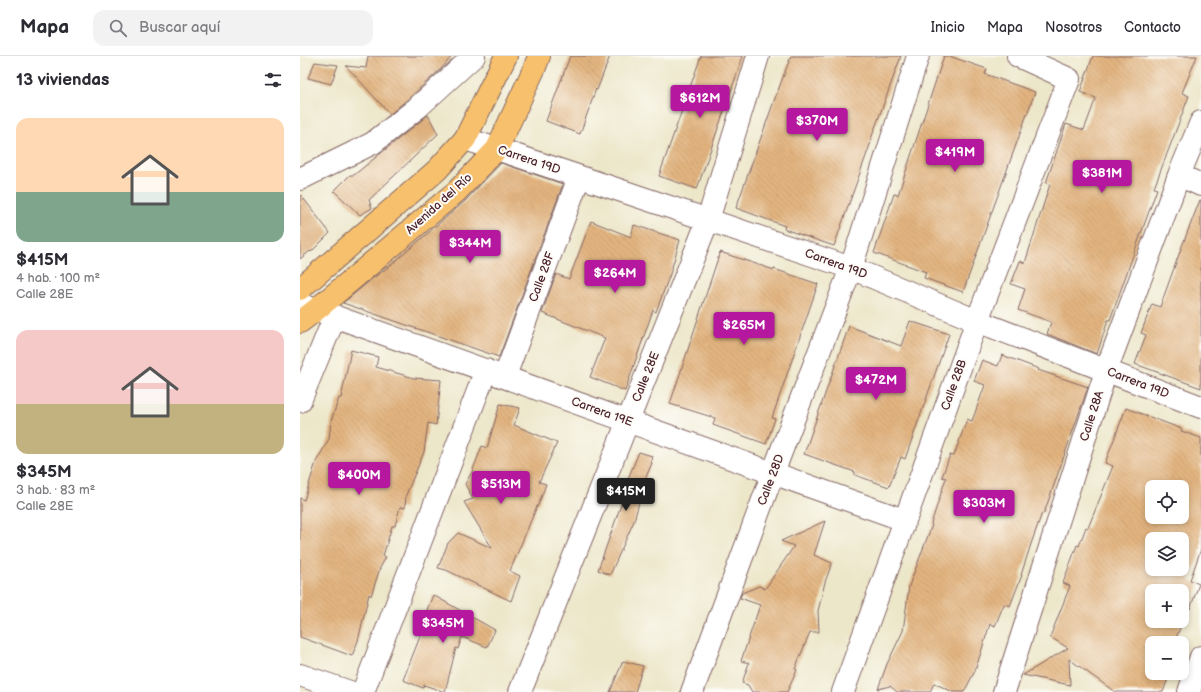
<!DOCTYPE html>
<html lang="es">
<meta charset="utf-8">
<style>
:root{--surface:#fff;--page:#f2f2f3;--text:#2b2b33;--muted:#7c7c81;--line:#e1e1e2;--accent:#b5179e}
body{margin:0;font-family:"Balsamiq Sans",sans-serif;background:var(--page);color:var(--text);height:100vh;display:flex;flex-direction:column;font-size:15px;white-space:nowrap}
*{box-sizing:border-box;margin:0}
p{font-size:13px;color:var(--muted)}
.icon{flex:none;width:22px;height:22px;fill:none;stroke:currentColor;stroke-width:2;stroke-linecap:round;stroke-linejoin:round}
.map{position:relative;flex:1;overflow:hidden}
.details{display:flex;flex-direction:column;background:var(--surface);width:300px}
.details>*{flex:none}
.fabs{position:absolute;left:845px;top:424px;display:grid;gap:8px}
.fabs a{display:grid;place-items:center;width:44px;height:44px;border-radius:8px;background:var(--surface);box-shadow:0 2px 6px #0003;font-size:20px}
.price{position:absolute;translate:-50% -34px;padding:0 9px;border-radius:4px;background:var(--accent);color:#fff;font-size:13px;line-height:26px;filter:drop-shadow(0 1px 2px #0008)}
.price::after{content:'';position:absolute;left:50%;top:24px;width:12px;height:9px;margin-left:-6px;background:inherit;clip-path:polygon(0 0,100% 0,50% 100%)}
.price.current{background:#222;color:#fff}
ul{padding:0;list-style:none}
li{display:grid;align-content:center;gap:8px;height:212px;padding:0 16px}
li span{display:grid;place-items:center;height:124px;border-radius:12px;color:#555}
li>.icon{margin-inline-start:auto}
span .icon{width:72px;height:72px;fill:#fffc;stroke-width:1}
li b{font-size:17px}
h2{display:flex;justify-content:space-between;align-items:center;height:48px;padding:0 16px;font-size:17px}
header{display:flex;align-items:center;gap:24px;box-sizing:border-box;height:56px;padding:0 20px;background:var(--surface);border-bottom:1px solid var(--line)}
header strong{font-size:19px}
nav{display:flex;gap:22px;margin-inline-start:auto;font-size:14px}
.search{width:280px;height:36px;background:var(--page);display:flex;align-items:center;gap:10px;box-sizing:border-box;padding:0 14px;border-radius:12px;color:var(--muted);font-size:15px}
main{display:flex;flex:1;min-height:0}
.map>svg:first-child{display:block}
</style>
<header>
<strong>Mapa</strong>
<div class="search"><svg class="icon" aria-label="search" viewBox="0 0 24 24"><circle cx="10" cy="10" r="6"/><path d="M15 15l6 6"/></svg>Buscar aquí</div>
<nav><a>Inicio</a><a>Mapa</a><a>Nosotros</a><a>Contacto</a></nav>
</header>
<main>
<section class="details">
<h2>13 viviendas<svg class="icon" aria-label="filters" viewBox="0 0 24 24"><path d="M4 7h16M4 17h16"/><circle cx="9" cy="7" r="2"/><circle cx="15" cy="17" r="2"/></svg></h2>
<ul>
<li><span style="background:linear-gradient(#ffd9b3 60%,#7fa58c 0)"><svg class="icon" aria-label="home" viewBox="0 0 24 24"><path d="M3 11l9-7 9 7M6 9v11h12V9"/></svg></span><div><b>$415M</b><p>4 hab. · 100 m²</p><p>Calle 28E</p></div></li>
<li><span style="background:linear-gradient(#f6c9c9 60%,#c2b280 0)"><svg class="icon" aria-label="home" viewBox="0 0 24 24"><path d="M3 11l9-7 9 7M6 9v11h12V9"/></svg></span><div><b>$345M</b><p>3 hab. · 83 m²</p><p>Calle 28E</p></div></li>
</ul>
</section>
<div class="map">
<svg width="901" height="636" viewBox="0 0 901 636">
<defs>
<pattern id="building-back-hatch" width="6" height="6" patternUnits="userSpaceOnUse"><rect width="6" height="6" fill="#e2b47f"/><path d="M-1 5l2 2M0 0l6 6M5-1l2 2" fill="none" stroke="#c39a6e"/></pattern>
</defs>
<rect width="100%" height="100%" fill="#fdfcf7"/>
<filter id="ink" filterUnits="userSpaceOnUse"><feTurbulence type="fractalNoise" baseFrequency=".025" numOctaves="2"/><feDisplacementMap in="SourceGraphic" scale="8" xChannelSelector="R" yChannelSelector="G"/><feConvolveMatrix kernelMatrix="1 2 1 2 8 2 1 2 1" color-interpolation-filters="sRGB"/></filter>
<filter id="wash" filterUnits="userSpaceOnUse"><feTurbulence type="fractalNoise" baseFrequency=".012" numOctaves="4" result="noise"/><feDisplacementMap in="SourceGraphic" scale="16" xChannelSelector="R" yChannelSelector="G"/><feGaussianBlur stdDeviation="0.9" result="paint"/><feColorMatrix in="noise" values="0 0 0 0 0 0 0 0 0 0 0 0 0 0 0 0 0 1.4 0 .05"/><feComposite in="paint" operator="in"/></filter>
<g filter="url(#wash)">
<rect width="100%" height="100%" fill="#ede7ca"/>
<g id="blocks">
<!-- building -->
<path fill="url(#building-back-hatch)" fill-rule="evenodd" d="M 68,0 L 152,0 L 142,12 L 109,42 L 90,58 L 46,10 L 66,12 Z
M 270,0 L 310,0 L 297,34 L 296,33 L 280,78 L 246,65 Z
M 401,0 L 443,0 L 397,133 L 359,120 Z
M 491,0 L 601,0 L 571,83 L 572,83 L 534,190 L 484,173 L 485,170 L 436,152 L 474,45 Z
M 644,0 L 649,0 L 687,13 L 685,18 L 735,36 L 663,236 L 624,222 L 626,216 L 574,197 L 594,138 L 598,139 Z
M 793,0 L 897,0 L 882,37 L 889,40 L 854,132 L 857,133 L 810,264 L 808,264 L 797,298 L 747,278 L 751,266 L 718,254 L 725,233 L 711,228 L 720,205 L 725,207 L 750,128 L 746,127 L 766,68 L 784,74 L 796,42 L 780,36 Z
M 15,6 L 38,9 L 31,28 L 8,22 Z
M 128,59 L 138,78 L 69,144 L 72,152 L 60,159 L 34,135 L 50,119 L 54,119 Z
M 201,107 L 263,128 L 199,301 L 43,247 L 73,222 L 91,209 L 165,145 Z
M 0,138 L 30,177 L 11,196 L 10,195 L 0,203 Z
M 900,144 L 901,144 L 901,332 L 835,308 L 846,279 L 841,277 L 852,248 L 860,251 L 882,190 Z
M 291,165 L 331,181 L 334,169 L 380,184 L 370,218 L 356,256 L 353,254 L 325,335 L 290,321 L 305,282 L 242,257 L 256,218 L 269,223 Z
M 420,196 L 474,214 L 474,213 L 518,228 L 472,362 L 475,363 L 466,388 L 413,369 L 415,362 L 370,348 Z
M 610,265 L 649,278 L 605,403 L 601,401 L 589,431 L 555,419 L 555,416 L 504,398 L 549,270 L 601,290 Z
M 51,294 L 78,301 L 76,311 L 114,322 L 141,324 L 136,369 L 128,367 L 124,396 L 106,439 L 105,452 L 100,451 L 95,470 L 92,470 L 83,500 L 86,501 L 80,512 L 71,540 L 69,538 L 58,585 L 52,600 L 0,581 L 0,442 L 4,444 L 16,406 L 29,383 L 31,365 L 39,342 L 41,342 Z
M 702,299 L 739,313 L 738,314 L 788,331 L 754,429 L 744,457 L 742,457 L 731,488 L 721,519 L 722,519 L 710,550 L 704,548 L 695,570 L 690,568 L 675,615 L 664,636 L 653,636 L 634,627 L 630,636 L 597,636 L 590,630 L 578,633 L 587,608 L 603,575 L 609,530 L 632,469 L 631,468 L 646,422 L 642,421 L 650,399 L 654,400 L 667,363 L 672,365 L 685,329 L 674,325 L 682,304 L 698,310 Z
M 200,348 L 220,352 L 214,369 L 257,387 L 239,426 L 246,428 L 238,450 L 237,450 L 210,515 L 220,520 L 211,545 L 146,514 L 138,512 L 148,487 L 158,477 L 192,492 L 164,446 L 173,443 L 165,428 L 172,416 L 182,390 L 187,392 Z
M 826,352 L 882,373 L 881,375 L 901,382 L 901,493 L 890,524 L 899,528 L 890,553 L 888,552 L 874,587 L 852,587 L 852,617 L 870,617 L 863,636 L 815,636 L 769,603 L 770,629 L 723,619 L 768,592 L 750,581 L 770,530 L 763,527 L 777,489 L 779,490 L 786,471 L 788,472 L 813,410 L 805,407 ZM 852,431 L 882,431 L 882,461 L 852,461 ZM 852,483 L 882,483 L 882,513 L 852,513 ZM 852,535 L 882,535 L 882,565 L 852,565 Z
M 339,396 L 352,400 L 351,406 L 352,407 L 346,421 L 334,465 L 310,519 L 298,514 L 328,429 L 325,430 Z
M 525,465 L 514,499 L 532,507 L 525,526 L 518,555 L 519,576 L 510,576 L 495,613 L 497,614 L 487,636 L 452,636 L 448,629 L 442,627 L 449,607 L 441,605 L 460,549 L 440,542 L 442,537 L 459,530 L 465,533 L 494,490 L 481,485 Z
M 133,539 L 195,574 L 187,591 L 162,581 L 158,593 L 156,592 L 145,636 L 124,629 L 123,632 L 103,624 L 121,578 L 118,576 Z
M 323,605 L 343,610 L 335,636 L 310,636 Z"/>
</g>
</g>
<g filter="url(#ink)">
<use href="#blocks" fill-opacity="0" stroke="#836563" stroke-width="1"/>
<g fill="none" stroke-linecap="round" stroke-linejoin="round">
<defs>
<path id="minor" d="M 165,83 L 197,93 L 551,212 L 677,265 L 901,351
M 879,119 L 901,129
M 0,123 L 73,87 L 117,52 L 174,0
M 0,248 L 604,464
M 205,320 L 279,121
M 0,345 L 35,260
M 0,619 L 50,636
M 63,636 L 186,314
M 220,636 L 408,164 L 458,0
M 392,636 L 473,417 L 551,212 L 618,0
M 543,636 L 677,265 L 769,23 L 718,0
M 704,636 L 806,315 L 879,119 L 901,66
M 889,636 L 901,601"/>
<path id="major" d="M 0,233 L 137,114 L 165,83 L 206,0
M 0,266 L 17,253 L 157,135 L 197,93 L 235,11 L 239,0"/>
</defs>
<!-- minor casing -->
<use href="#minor" stroke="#836563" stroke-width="24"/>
<!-- major casing -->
<use href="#major" stroke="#836563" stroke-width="24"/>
<!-- minor -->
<use href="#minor" stroke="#fff" stroke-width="22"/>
<!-- major -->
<use href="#major" stroke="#f7c06c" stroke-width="22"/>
</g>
</g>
<g text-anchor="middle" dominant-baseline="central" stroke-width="4" stroke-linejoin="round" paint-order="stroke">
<!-- street labels -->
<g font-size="12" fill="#4a1f2b" stroke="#fdfcf7">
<text transform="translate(229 104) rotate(19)">Carrera 19D</text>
<text transform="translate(139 148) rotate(-42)">Avenida del Río</text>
<text transform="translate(536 208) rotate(20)">Carrera 19D</text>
<text transform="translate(242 221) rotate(-70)">Calle 28F</text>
<text transform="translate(346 321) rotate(-68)">Calle 28E</text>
<text transform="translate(838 327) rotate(21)">Carrera 19D</text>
<text transform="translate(654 329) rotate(-70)">Calle 28B</text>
<text transform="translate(302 356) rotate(20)">Carrera 19E</text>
<text transform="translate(792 360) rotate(-72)">Calle 28A</text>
<text transform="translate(471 424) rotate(-69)">Calle 28D</text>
</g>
</g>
</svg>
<div class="fabs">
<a><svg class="icon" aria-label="locate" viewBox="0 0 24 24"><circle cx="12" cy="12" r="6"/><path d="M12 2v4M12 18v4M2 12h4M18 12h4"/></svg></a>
<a><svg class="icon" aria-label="layers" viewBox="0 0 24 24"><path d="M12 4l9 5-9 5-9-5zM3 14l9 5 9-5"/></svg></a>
<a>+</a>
<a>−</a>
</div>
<b class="price" style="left:400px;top:63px">$612M</b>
<b class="price" style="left:517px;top:86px">$370M</b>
<b class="price" style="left:655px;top:117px">$419M</b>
<b class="price" style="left:802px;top:138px">$381M</b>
<b class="price" style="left:170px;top:208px">$344M</b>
<b class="price" style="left:315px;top:238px">$264M</b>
<b class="price" style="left:444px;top:290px">$265M</b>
<b class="price" style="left:576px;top:345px">$472M</b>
<b class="price" style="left:59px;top:440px">$400M</b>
<b class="price" style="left:201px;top:449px">$513M</b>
<b class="price current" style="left:326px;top:456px">$415M</b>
<b class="price" style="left:684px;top:468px">$303M</b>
<b class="price" style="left:143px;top:588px">$345M</b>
</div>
</main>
